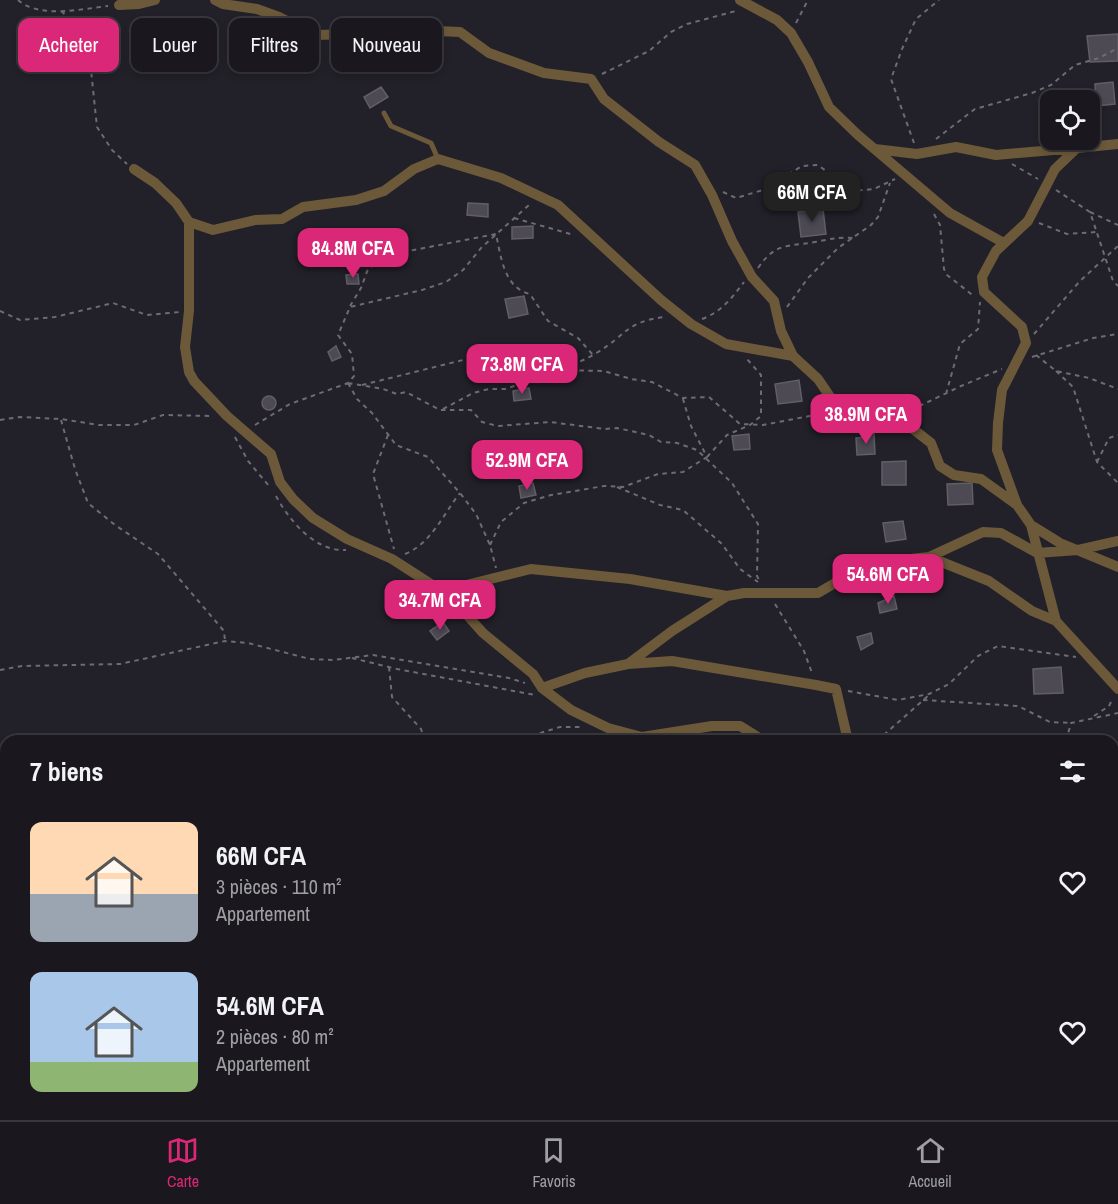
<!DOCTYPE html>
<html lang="fr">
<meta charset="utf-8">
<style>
:root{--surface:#1a181e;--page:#232127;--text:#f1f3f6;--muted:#9fa0a4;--line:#38373c;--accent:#db2777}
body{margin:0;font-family:"Archivo Narrow",sans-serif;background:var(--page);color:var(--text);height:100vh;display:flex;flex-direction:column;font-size:22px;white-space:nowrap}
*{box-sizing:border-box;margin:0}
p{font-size:20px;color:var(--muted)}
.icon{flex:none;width:33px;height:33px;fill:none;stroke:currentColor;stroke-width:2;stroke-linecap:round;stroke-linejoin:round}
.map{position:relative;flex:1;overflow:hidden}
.drawer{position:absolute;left:0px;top:735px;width:1119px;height:386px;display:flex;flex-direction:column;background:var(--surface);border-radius:18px 18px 0 0;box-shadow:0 3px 9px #0003,0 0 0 2px var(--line)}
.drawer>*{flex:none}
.guide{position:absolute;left:18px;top:18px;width:600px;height:54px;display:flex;gap:12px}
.controls{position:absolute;left:1040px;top:90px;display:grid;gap:12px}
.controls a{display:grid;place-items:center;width:60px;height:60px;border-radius:12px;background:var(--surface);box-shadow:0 3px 9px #0003,0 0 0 2px var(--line);font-size:30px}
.price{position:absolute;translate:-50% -51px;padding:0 14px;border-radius:12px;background:var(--accent);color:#fff;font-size:20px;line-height:39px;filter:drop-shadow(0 2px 3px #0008)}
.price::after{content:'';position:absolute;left:50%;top:36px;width:18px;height:14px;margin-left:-9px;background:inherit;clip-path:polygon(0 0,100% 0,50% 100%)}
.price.selected{background:#222;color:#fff}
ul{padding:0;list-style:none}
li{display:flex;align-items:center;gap:18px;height:150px;padding:0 30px}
li span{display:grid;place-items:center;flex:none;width:168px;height:120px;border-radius:12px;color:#555}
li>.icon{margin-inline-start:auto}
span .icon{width:72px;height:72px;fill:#fffc;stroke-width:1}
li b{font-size:26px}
h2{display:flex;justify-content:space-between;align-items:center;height:72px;padding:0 30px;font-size:26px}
.tag{padding:0 21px;border-radius:12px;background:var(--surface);box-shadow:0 3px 9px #0003,0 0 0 2px var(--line);font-size:21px;line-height:54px}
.tag.selected{background:var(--accent);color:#fff}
.tab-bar{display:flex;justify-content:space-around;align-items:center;height:84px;border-top:2px solid var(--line);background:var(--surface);font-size:16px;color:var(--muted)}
.tab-bar a{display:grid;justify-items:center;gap:3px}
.tab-bar .selected{color:var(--accent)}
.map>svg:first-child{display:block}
</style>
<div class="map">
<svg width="1118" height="1120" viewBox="0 0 1118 1120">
<rect width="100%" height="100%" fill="#222028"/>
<!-- building -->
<path fill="#4d4a54" stroke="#615e68" stroke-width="1.5" d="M 1118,34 L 1118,61 L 1090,62 L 1087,36 Z
M 1113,82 L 1115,104 L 1096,106 L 1095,84 Z
M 381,87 L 388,97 L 370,108 L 364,97 Z
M 1042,112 L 1050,112 L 1050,128 L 1042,128 Z
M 468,203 L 488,204 L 488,217 L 467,215 Z
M 823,209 L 826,234 L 801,237 L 798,212 Z
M 533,226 L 533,238 L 512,239 L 512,227 Z
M 358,274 L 359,284 L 347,284 L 346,275 Z
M 524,296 L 528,314 L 509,318 L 505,299 Z
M 336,346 L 341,357 L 332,361 L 328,352 Z
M 488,350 L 489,358 L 474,362 L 473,354 Z
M 799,380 L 802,401 L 778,404 L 775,384 Z
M 529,388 L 531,399 L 514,401 L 513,391 Z
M262 403a7 7 0 1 1 14 0a7 7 0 1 1-14 0Z
M 874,433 L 875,454 L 857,455 L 856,438 L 867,437 L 867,434 Z
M 749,434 L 750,449 L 734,450 L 732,436 Z
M 906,461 L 906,485 L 882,485 L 882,462 Z
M 533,483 L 536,495 L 521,498 L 519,486 Z
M 972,483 L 973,504 L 948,505 L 947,484 Z
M 903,521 L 906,539 L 886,542 L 883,523 Z
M 894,596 L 897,609 L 880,613 L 878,603 Z
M 443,622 L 449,631 L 437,640 L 430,631 Z
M 871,633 L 873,643 L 861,650 L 857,637 Z
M 1061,667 L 1063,693 L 1034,694 L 1033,669 Z"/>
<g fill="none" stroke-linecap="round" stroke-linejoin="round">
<!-- path -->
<path stroke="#6d6b73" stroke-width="2" stroke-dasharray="4.5 4.5" stroke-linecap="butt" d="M 18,0 C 40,19 81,9 108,6
M 61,11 L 79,26 L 91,70 L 97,127 L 112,150 L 127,164
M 796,23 L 808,0
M 602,74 L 649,51 L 671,32 L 687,24 L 736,11
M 936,139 L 975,109 L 1032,93 L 1051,85 L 1075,65 L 1099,58 L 1118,48
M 914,143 L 891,79 L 902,49 L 916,19 L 939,0
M 1012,164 L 1038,179
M 1056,190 L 1090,212 L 1113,281 L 1118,286
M 723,192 L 736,198 L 763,190 L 802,166 L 818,165 L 853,191 L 874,189 L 895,179
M 1090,212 L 1118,225
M 934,214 L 940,225 L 944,269 L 947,275 L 975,297
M 514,218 L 574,235
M 1039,223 L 1067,234 L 1097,232
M 758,268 C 776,242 787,247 815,242 C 831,239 836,237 853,238
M 350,306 L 361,288 L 368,269 L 388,255 L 496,234 C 501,257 504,288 530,294 L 548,321 L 578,338 L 593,355
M 787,307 L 808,278 L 838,248 L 871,225 L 878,217 L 890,183
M 0,311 L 20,320 L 55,317 L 113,303 L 147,315 L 180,312
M 702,319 C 721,312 732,298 744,282
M 1034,334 L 1080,281 L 1118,246
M 1036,355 L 1056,371 L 1089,378 L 1118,389
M 1032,357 L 1093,338 L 1118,334
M 564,369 C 575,363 588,359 598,352 C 626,335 626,322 664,317
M 1056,371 L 1073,387 L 1097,462 L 1118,483
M 348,383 L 383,389 L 397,394 L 406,392 L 440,410 L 471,410 L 482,422 L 498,426 L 550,422 L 605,429 L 617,428 L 649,435 L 661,442 L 677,443 L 697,450 L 732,483 L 758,524 L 757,576 L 760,582
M 348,383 L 357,399 L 372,413 L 396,445 L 428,457 L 460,493 L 476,514 L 490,545 L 496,568
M 362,385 L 463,360
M 946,394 L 960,344 L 978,329 L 980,302
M 443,409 L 473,393 L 489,389 L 505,389 L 561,370 L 604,371 L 631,379 L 652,382 L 683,398 L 709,397 L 740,424 L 763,425 L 825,413 L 828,410
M 903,414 L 961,386 L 1002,369
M 0,420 L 19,417 L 61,419 L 99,425 L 134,425 L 163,415 L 213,416
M 61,420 L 75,469 L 88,503 L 115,525 L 158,554 L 224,631 L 225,641
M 255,425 L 290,404 L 348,383 L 354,376 L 352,354 L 338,335 L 350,307 L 422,290 L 446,282 L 463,270 L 482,247 L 530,204
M 388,435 L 373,474 L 394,549
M 235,437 L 248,461 L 269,486
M 707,457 L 727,435 L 750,425 L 761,416 L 761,375 L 747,359
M 1097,462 L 1109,438 L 1118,435
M 617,487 L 660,505 L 683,510 L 722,544 L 740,569 L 758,582
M 276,496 C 289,520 315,552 346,550
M 490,545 L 501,522 L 524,503 L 551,495 L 604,486 L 623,487 L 658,474 L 683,472 L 707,457 L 691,426 L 683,399
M 405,554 C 431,544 444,513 460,493
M 775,604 L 804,651 L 812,673
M 352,658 L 397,669 L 535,695
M 389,667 L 392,697 L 421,729 L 425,741
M 0,670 L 22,666 L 120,664 L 225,641 L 248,643 L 310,659 L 333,660 L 373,655 L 509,678 L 525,683
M 848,691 L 898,700 L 929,694 L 949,684 L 978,656 L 998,646 L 1076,657
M 923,700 L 1018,706 L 1050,722 L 1071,723
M 1094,716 L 1109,706 L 1113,698
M 514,741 L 560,727 L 581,727
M 877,741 L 929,695
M 1066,741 L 1071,723 L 1118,713
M 1113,799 L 1118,798
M 0,800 L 6,810
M 1113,938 L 1118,964
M 0,981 L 6,984
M 0,1063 L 6,1062
M 359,1114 L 360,1120
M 401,1114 L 402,1120
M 587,1114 L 598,1120
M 689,1114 L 690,1120
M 781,1114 L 789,1120
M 877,1114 L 877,1120
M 975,1114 L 979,1120
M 1071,1114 L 1072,1120
M 1113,1114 L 1118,1106
M 193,1120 L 200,1114
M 220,1120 L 224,1114
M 338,1120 L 341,1114
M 1109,1120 L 1112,1114"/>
<!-- lane -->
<path stroke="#6b5939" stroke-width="5" d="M 384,113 L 391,126 L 431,143 L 438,159"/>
<!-- street -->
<path stroke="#6b5939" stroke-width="10" d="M 215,0 L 223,4 L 257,9 L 279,17 L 314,35 L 356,34 L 391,29 L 460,32 L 489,53 L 544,73 L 591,79 L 604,99 L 659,142 L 695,165 L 712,195 L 732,241 L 752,277 L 774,301 L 781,331 L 793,356 L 818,379 L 835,404 L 862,405 L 890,420 L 913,429 L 931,443 L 940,466 L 954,475 L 981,479 L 1017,505 L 1031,525 L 1056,621
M 740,0 L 777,20 L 791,33 L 808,62 L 829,107 L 858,135 L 950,213 L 1004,243
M 119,5 L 139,4 L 155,0
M 875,149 L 917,154 L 956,147 L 996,155 L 1077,148
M 134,169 L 155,183 L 176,203 L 189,222 L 189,311 L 185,347 L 189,372 L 194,381 L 227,416 L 271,454 L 280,482 L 293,499 L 313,518 L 347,539 L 392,559 L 451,597 L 483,633 L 533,674 L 542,688 L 571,710 L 608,728 L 642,737 L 712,726 L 740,726 L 764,741
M 189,222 L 213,230 L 255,220 L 282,219 L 303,207 L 356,200 L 384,191 L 414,169 L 438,159 L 501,178 L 558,205 L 661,300 L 691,324 L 726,344 L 793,356
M 1017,505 L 997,450 L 998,423 L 1002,390 L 1026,343 L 1022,327 L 984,292 L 982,277 L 996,251 L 1028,221 L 1055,169 L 1077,148 L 1118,144
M 1031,525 L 1060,543 L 1118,567
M 929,557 L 989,581 L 1032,611 L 1056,621 L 1118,689
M 442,591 L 531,569 L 630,579 L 727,596 L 744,593 L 818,593 L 859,569 L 883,562 L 929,557 L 983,532 L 1001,533 L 1037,553 L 1078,550 L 1118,541
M 628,664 L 672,631 L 727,596
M 542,688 L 585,673 L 628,664 L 672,661 L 816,685 L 836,689 L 848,741
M 1113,998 L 1118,1005
M 1113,1071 L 1118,1066
M 291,1114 L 296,1120
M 1033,1120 L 1037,1114"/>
</g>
</svg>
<div class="controls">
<a><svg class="icon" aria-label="locate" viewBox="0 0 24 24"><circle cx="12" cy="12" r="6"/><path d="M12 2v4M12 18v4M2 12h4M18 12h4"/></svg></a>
</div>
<b class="price selected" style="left:812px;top:223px">66M CFA</b>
<b class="price" style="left:353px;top:279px">84.8M CFA</b>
<b class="price" style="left:522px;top:395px">73.8M CFA</b>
<b class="price" style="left:866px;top:445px">38.9M CFA</b>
<b class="price" style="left:527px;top:491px">52.9M CFA</b>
<b class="price" style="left:888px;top:605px">54.6M CFA</b>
<b class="price" style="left:440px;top:631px">34.7M CFA</b>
<div class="guide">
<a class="tag selected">Acheter</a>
<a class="tag">Louer</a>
<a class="tag">Filtres</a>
<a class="tag">Nouveau</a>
</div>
<section class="drawer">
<h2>7 biens<svg class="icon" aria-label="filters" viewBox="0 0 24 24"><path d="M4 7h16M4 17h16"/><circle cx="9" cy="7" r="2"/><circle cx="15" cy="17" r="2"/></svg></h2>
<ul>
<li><span style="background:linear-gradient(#ffd9b3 60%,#9aa5b1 0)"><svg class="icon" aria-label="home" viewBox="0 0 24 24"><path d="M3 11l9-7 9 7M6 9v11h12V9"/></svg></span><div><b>66M CFA</b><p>3 pièces · 110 m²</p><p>Appartement</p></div><svg class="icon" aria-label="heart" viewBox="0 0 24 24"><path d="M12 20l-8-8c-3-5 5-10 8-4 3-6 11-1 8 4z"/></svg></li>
<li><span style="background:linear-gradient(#a9c7e8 75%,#8fb573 0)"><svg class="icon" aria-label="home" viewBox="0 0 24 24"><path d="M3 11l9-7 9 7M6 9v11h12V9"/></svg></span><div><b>54.6M CFA</b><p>2 pièces · 80 m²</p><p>Appartement</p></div><svg class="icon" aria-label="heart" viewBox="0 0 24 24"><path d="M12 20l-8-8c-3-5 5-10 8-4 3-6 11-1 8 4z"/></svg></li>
</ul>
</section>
</div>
<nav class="tab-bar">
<a class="selected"><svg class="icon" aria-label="map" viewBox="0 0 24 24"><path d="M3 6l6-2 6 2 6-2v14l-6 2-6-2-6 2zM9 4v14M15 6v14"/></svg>Carte</a>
<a><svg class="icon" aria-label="saved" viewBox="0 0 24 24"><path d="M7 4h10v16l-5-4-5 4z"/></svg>Favoris</a>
<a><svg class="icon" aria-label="home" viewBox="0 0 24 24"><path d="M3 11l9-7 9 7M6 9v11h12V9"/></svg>Accueil</a>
</nav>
